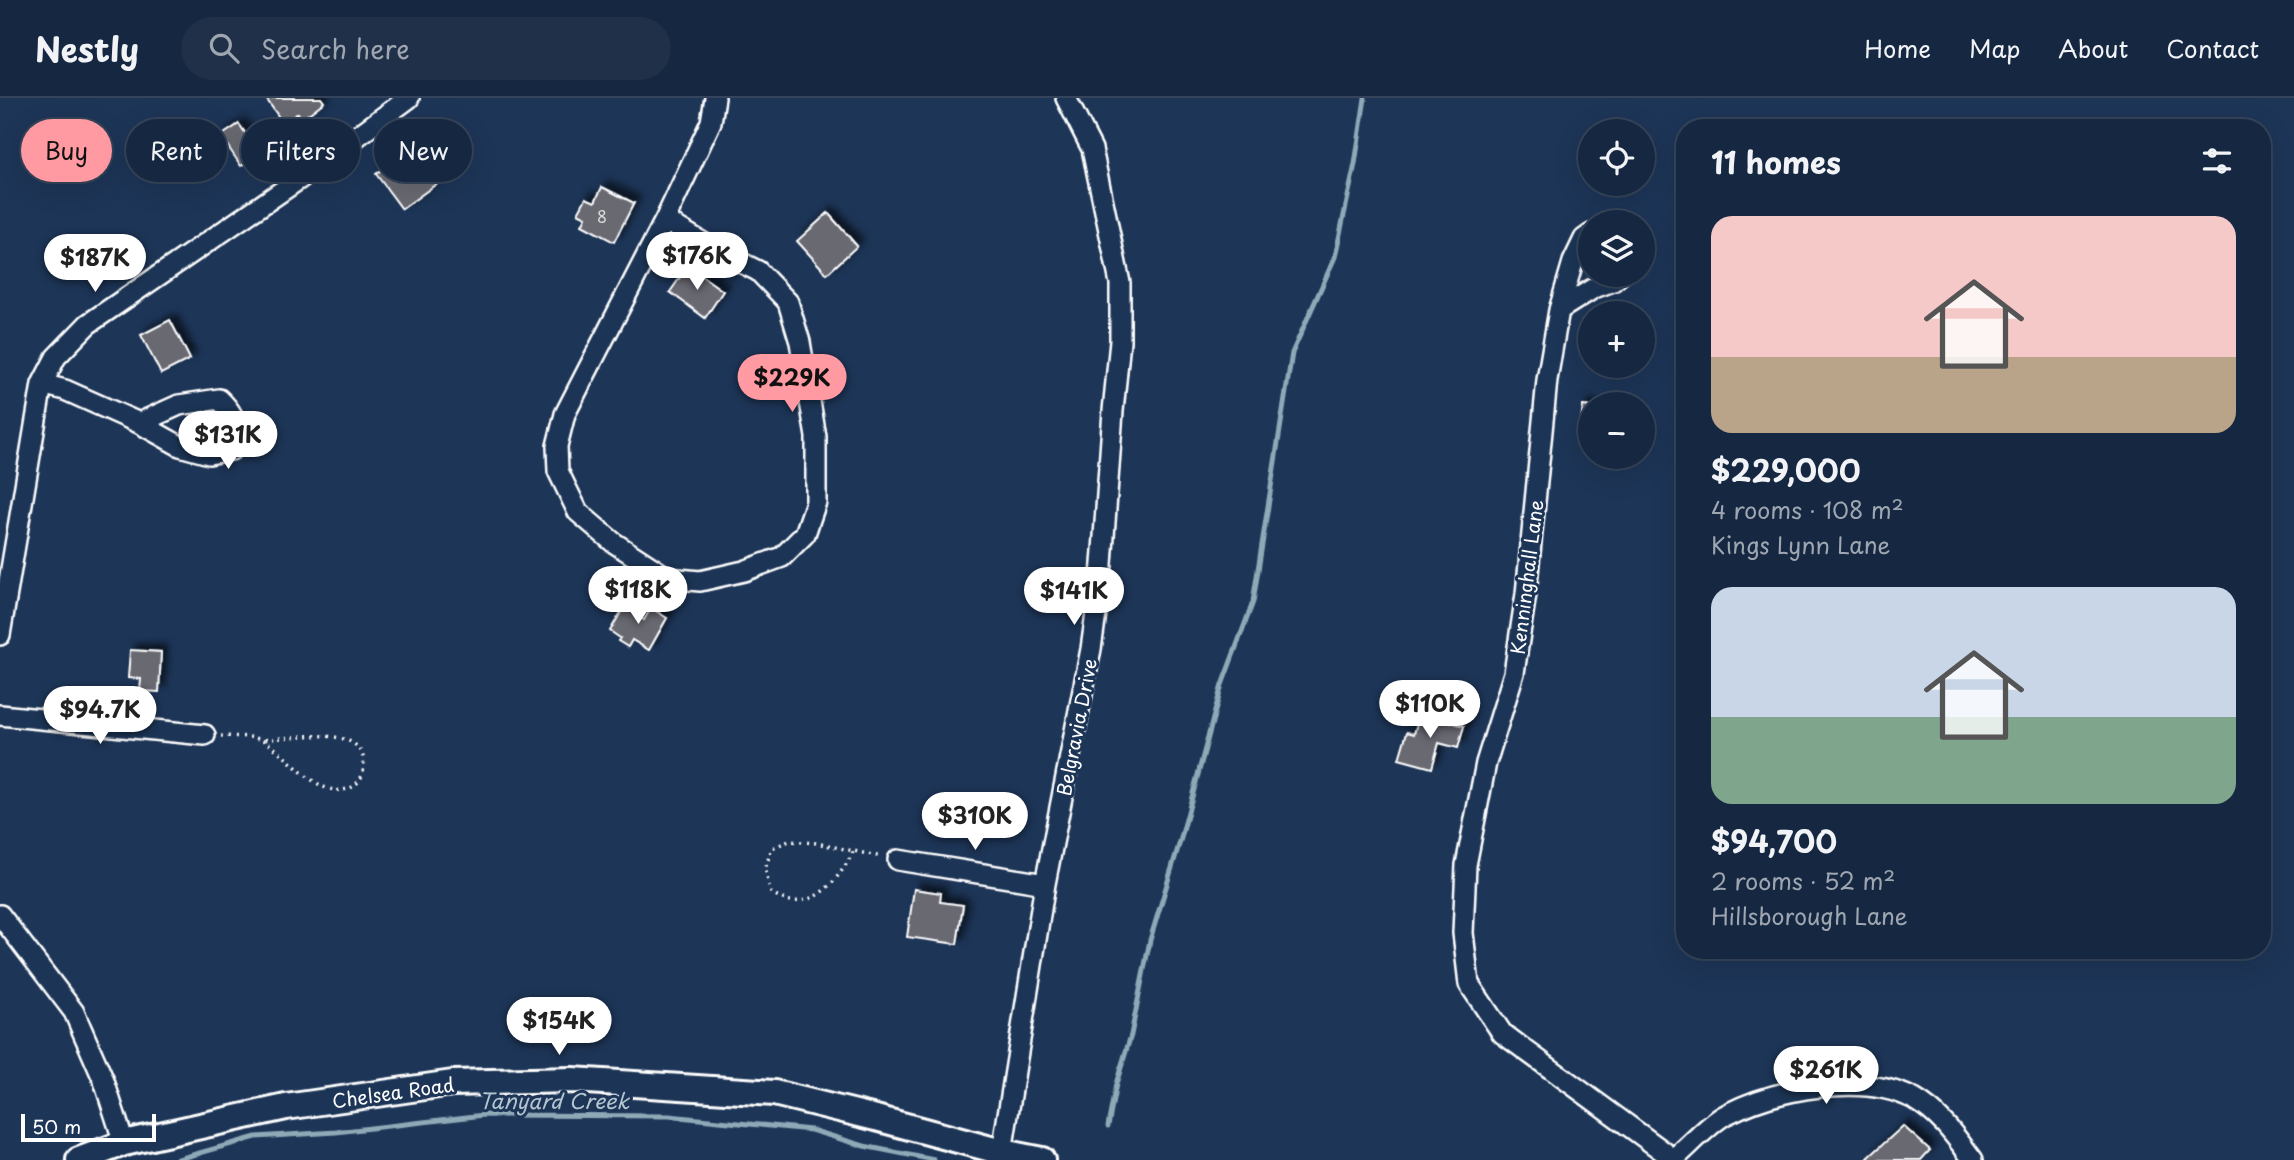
<!DOCTYPE html>
<meta charset="utf-8">
<style>
:root{--surface:#162841;--page:#1f3048;--text:#f1f3f6;--muted:#9ea6b1;--line:#35445a;--accent:#ff9aa2}
body{margin:0;font-family:"Playpen Sans",sans-serif;background:var(--page);color:var(--text);height:100vh;display:flex;flex-direction:column;font-size:26px;white-space:nowrap}
*{box-sizing:border-box;margin:0}
p{font-size:23px;color:var(--muted)}
.icon{flex:none;width:38px;height:38px;fill:none;stroke:currentColor;stroke-width:2;stroke-linecap:round;stroke-linejoin:round}
.map{position:relative;flex:1;overflow:hidden}
.side{position:absolute;left:1676px;top:21px;width:595px;height:840px;display:flex;flex-direction:column;background:var(--surface);border-radius:28px;box-shadow:0 7px 28px #0002,0 0 0 2px var(--line)}
.side>*{flex:none}
.hud{position:absolute;left:21px;top:21px;width:665px;height:63px;display:flex;gap:14px}
.tools{position:absolute;left:1578px;top:21px;display:grid;gap:14px}
.tools a{display:grid;place-items:center;width:77px;height:77px;border-radius:50%;background:var(--surface);box-shadow:0 7px 28px #0002,0 0 0 2px var(--line);font-size:35px}
.scale{position:absolute;left:21px;bottom:18px;width:135px;box-sizing:border-box;padding-left:7px;border:4px solid #fff;border-top:0;font-size:19px;line-height:24px;white-space:nowrap;color:#fff;-webkit-text-stroke:5px #1d3557;paint-order:stroke}
.price{position:absolute;translate:-50% -60px;padding:0 16px;border-radius:24px;background:#fff;color:#222;font-size:23px;line-height:46px;filter:drop-shadow(0 2px 4px #0008)}
.price::after{content:'';position:absolute;left:50%;top:42px;width:21px;height:16px;margin-left:-10px;background:inherit;clip-path:polygon(0 0,100% 0,50% 100%)}
.price.selected{background:var(--accent);color:#111}
ul{padding:0;list-style:none}
li{display:grid;align-content:center;gap:14px;height:371px;padding:0 35px}
li span{display:grid;place-items:center;height:217px;border-radius:21px;color:#555}
li>.icon{margin-inline-start:auto}
span .icon{width:126px;height:126px;fill:#fffc;stroke-width:1}
li b{font-size:30px}
h2{display:flex;justify-content:space-between;align-items:center;height:84px;padding:0 35px;font-size:30px}
.pill{padding:0 24px;border-radius:32px;background:var(--surface);box-shadow:0 7px 28px #0002,0 0 0 2px var(--line);font-size:24px;line-height:63px}
.pill.selected{background:var(--accent);color:#111}
header{display:flex;align-items:center;gap:42px;box-sizing:border-box;height:98px;padding:0 35px;background:var(--surface);border-bottom:2px solid var(--line)}
header strong{font-size:33px}
nav{display:flex;gap:38px;margin-inline-start:auto;font-size:24px}
.search{width:490px;height:63px;background:var(--page);display:flex;align-items:center;gap:18px;box-sizing:border-box;padding:0 24px;border-radius:38px;color:var(--muted);font-size:26px}
.map>svg:first-child{display:block}
</style>
<header>
<strong>Nestly</strong>
<div class="search"><svg class="icon" aria-label="search" viewBox="0 0 24 24"><circle cx="10" cy="10" r="6"/><path d="M15 15l6 6"/></svg>Search here</div>
<nav><a>Home</a><a>Map</a><a>About</a><a>Contact</a></nav>
</header>
<div class="map">
<svg width="2294" height="1062" viewBox="0 0 2294 1062">
<defs>
<filter id="shadow"><feDropShadow dx="6" dy="-6" stdDeviation="3.5" flood-color="#0009"/></filter>
</defs>
<rect width="100%" height="100%" fill="#1d3557"/>
<filter id="ink" filterUnits="userSpaceOnUse"><feTurbulence type="fractalNoise" baseFrequency=".0143" numOctaves="2"/><feDisplacementMap in="SourceGraphic" scale="14" xChannelSelector="R" yChannelSelector="G"/><feConvolveMatrix kernelMatrix="1 2 1 2 8 2 1 2 1" color-interpolation-filters="sRGB"/></filter>
<g filter="url(#ink)">
<g fill="none" stroke-linecap="round" stroke-linejoin="round">
<!-- stream -->
<path stroke="#8fa9b7" stroke-width="5" d="M 1108,1028 L 1116,986 L 1131,937 L 1150,842 L 1181,740 L 1222,587 L 1253,504 L 1292,255 L 1335,159 L 1355,66 L 1365,0
M 175,1062 L 256,1039 L 336,1034 L 484,1017 L 669,1018 L 811,1032 L 864,1048 L 934,1062"/>
</g>
<!-- building -->
<path fill="#696972" stroke="#fff" stroke-width="2" filter="url(#shadow)" d="M 270,0 L 321,0 L 324,4 L 302,21 L 298,15 L 283,25 L 267,2 Z
M 239,26 L 248,39 L 256,33 L 271,56 L 252,69 L 249,63 L 241,68 L 221,38 Z
M 409,34 L 443,81 L 402,111 L 376,76 L 395,62 L 387,51 Z
M 602,89 L 634,105 L 614,144 L 582,127 L 586,119 L 578,115 L 586,100 L 595,104 Z
M 828,115 L 857,148 L 827,176 L 797,143 Z
M 688,168 L 723,193 L 705,220 L 670,194 Z
M 170,222 L 190,261 L 161,276 L 141,237 Z
M 1583,308 L 1591,309 L 1591,341 L 1579,340 Z
M 627,504 L 644,515 L 641,520 L 644,522 L 651,510 L 667,520 L 649,552 L 632,542 L 628,549 L 618,543 L 620,540 L 610,533 Z
M 130,552 L 161,554 L 159,594 L 140,593 L 141,581 L 128,580 Z
M 1420,615 L 1464,628 L 1458,650 L 1439,645 L 1432,670 L 1399,661 L 1407,634 L 1414,636 Z
M 914,791 L 941,795 L 940,804 L 963,807 L 957,846 L 907,839 Z
M 1903,1028 L 1930,1052 L 1921,1062 L 1870,1062 L 1868,1060 Z"/>
<g fill="none" stroke-linecap="round" stroke-linejoin="round">
<defs>
<path id="minor" d="M 665,122 L 710,149 L 758,173 L 788,204 L 800,244 L 816,339 L 816,404 L 805,436 L 782,459 L 744,473 L 700,483 L 668,480 L 613,444 L 578,414 L 558,373 L 557,348 L 565,316 Z
M 665,122 L 711,24 L 715,0
M 1591,136 L 1584,141 L 1573,164 L 1559,212 L 1547,282 L 1526,496 L 1514,575 L 1486,665 L 1466,767 L 1463,835 L 1469,886 L 1502,935 L 1675,1062
M 1559,212 L 1594,190 L 1613,183 L 1620,177
M 42,286 L 65,292 L 139,325 L 180,348 L 209,356 L 231,352 C 242,332 235,316 219,301 L 179,307 L 139,325
M 0,537 L 42,286 L 56,259 L 88,226 L 298,82 L 409,0
M 0,617 L 205,637
M 898,762 L 1045,786
M 0,817 L 74,914 L 104,983 L 124,1045
M 1002,1054 L 1045,786 L 1091,551 L 1101,480 L 1113,313 L 1120,243 L 1120,185 L 1092,51 L 1066,0
M 1674,1061 C 1688,1049 1712,1023 1727,1016 C 1776,991 1863,974 1914,1001 C 1940,1016 1956,1039 1973,1062"/>
<path id="tertiary" d="M 79,1062 L 124,1045 L 286,1009 L 453,985 L 572,982 L 774,995 L 876,1020 L 1002,1054 L 1042,1062"/>
</defs>
<!-- minor casing -->
<use href="#minor" stroke="#fff" stroke-width="24"/>
<!-- tertiary casing -->
<use href="#tertiary" stroke="#fff" stroke-width="30"/>
<!-- path -->
<path stroke="#fff" stroke-width="3.5" stroke-dasharray="2 5" stroke-linecap="butt" d="M 221,638 C 233,639 253,637 264,643 C 289,656 318,703 350,690 C 356,688 362,680 363,674 C 373,623 291,640 262,642
M 853,754 C 841,778 817,810 786,802 C 781,801 776,797 771,795 L 765,771 L 772,750 L 789,743 L 816,745 L 882,759"/>
<!-- minor -->
<use href="#minor" stroke="#1d3557" stroke-width="19"/>
<!-- tertiary -->
<use href="#tertiary" stroke="#1d3557" stroke-width="24"/>
</g>
</g>
<g text-anchor="middle" dominant-baseline="central" stroke-width="6" stroke-linejoin="round" paint-order="stroke">
<!-- number labels -->
<g font-size="16" fill="#dadadc">
<text x="602" y="118">8</text>
</g>
<!-- street labels -->
<g font-size="19" fill="#fff" stroke="#1d3557">
<text transform="translate(1526 479) rotate(-83)">Kenninghall Lane</text>
<text transform="translate(1076 629) rotate(-79)">Belgravia Drive</text>
<text transform="translate(393 994) rotate(-8)">Chelsea Road</text>
</g>
<!-- water labels -->
<g font-size="21" font-style="italic" fill="#b4c5cf" stroke="#1d3557">
<text x="554" y="1002">Tanyard Creek</text>
</g>
</g>
</svg>
<div class="tools">
<a><svg class="icon" aria-label="locate" viewBox="0 0 24 24"><circle cx="12" cy="12" r="6"/><path d="M12 2v4M12 18v4M2 12h4M18 12h4"/></svg></a>
<a><svg class="icon" aria-label="layers" viewBox="0 0 24 24"><path d="M12 4l9 5-9 5-9-5zM3 14l9 5 9-5"/></svg></a>
<a>+</a>
<a>−</a>
</div>
<div class="scale">50 m</div>
<b class="price" style="left:697px;top:194px">$176K</b>
<b class="price" style="left:95px;top:196px">$187K</b>
<b class="price selected" style="left:792px;top:316px">$229K</b>
<b class="price" style="left:228px;top:373px">$131K</b>
<b class="price" style="left:638px;top:528px">$118K</b>
<b class="price" style="left:1074px;top:529px">$141K</b>
<b class="price" style="left:1430px;top:642px">$110K</b>
<b class="price" style="left:100px;top:648px">$94.7K</b>
<b class="price" style="left:975px;top:754px">$310K</b>
<b class="price" style="left:559px;top:959px">$154K</b>
<b class="price" style="left:1826px;top:1008px">$261K</b>
<div class="hud">
<a class="pill selected">Buy</a>
<a class="pill">Rent</a>
<a class="pill">Filters</a>
<a class="pill">New</a>
</div>
<section class="side">
<h2>11 homes<svg class="icon" aria-label="filters" viewBox="0 0 24 24"><path d="M4 7h16M4 17h16"/><circle cx="9" cy="7" r="2"/><circle cx="15" cy="17" r="2"/></svg></h2>
<ul>
<li><span style="background:linear-gradient(#f6c9c9 65%,#b9a48a 0)"><svg class="icon" aria-label="home" viewBox="0 0 24 24"><path d="M3 11l9-7 9 7M6 9v11h12V9"/></svg></span><div><b>$229,000</b><p>4 rooms · 108 m²</p><p>Kings Lynn Lane</p></div></li>
<li><span style="background:linear-gradient(#c9d6e8 60%,#7fa58c 0)"><svg class="icon" aria-label="home" viewBox="0 0 24 24"><path d="M3 11l9-7 9 7M6 9v11h12V9"/></svg></span><div><b>$94,700</b><p>2 rooms · 52 m²</p><p>Hillsborough Lane</p></div></li>
</ul>
</section>
</div>
